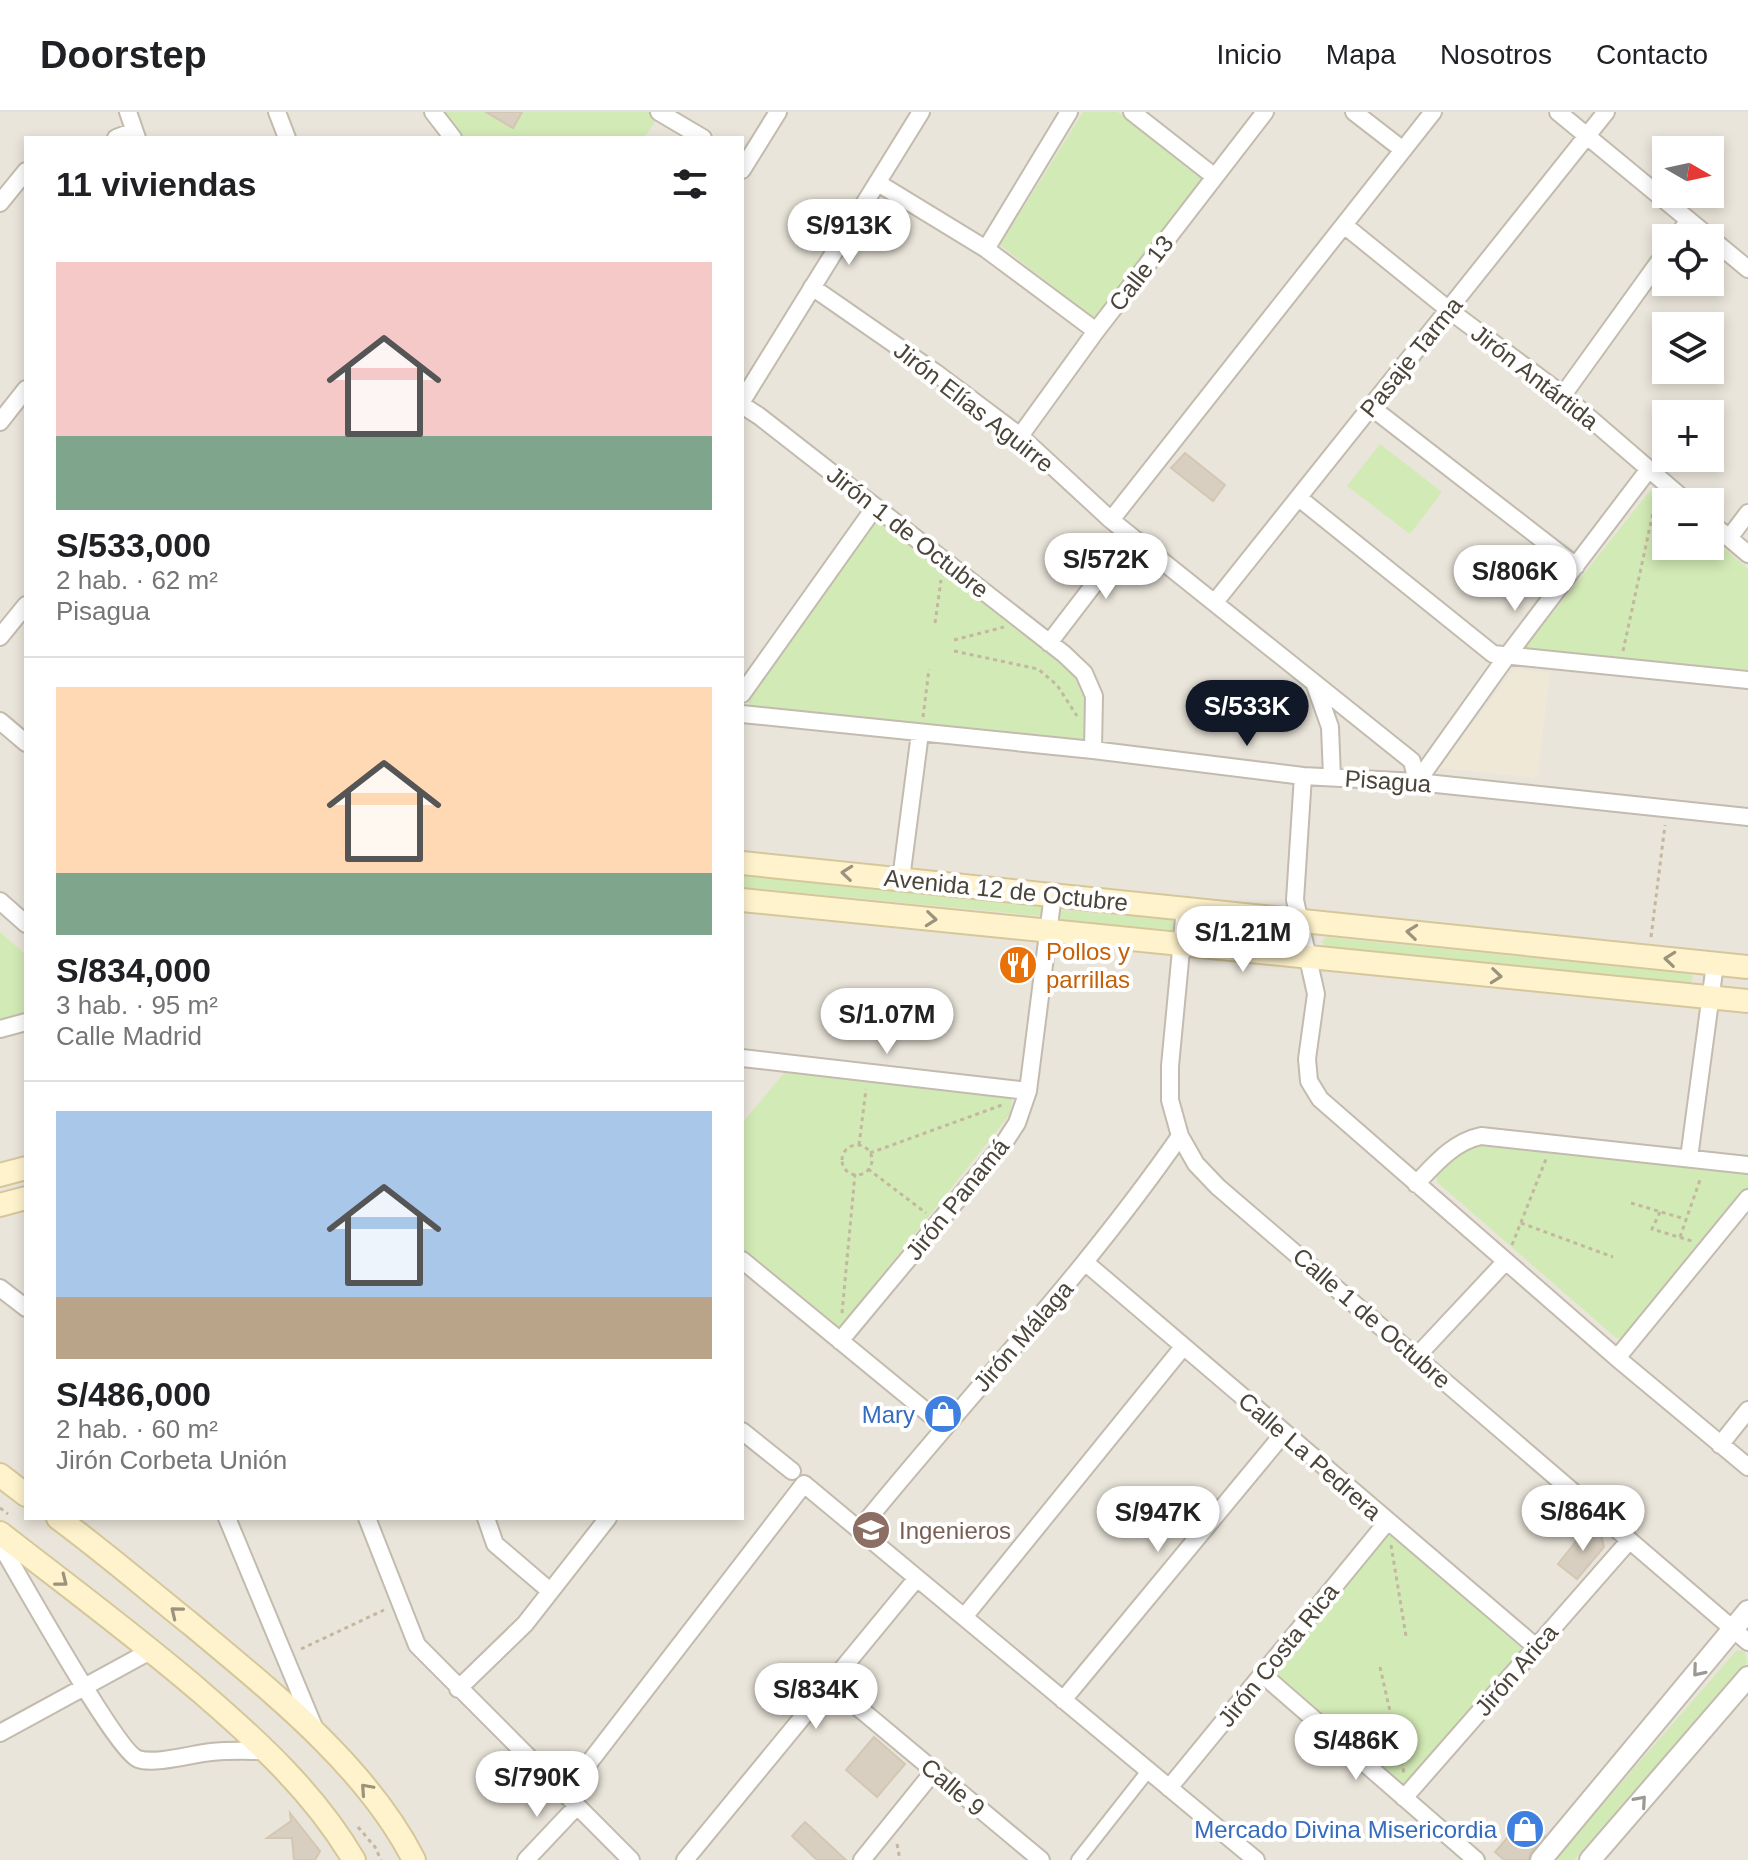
<!DOCTYPE html>
<html lang="es">
<meta charset="utf-8">
<style>
:root{--surface:#fff;--page:#f2f2f2;--text:#202124;--muted:#757577;--line:#e0e0e0;--accent:#111827}
body{margin:0;font-family:Arial,sans-serif;background:var(--page);color:var(--text);height:100vh;display:flex;flex-direction:column;font-size:30px;white-space:nowrap}
*{box-sizing:border-box;margin:0}
p{font-size:26px;color:var(--muted)}
.icon{flex:none;width:44px;height:44px;fill:none;stroke:currentColor;stroke-width:2;stroke-linecap:round;stroke-linejoin:round}
.map{position:relative;flex:1;overflow:hidden}
.side{position:absolute;left:24px;top:24px;width:720px;height:1384px;display:flex;flex-direction:column;background:var(--surface);border-radius:0px;box-shadow:0 4px 12px #0003}
.side>*{flex:none}
.needle{width:52px;rotate:99deg}
.controls{position:absolute;left:1652px;top:24px;display:grid;gap:16px}
.controls a{display:grid;place-items:center;width:72px;height:72px;border-radius:0px;background:var(--surface);box-shadow:0 4px 12px #0003;font-size:40px}
.price{position:absolute;translate:-50% -68px;padding:0 18px;border-radius:28px;background:#fff;color:#222;font-size:26px;line-height:52px;filter:drop-shadow(0 2px 4px #0008)}
.price::after{content:'';position:absolute;left:50%;top:48px;width:24px;height:18px;margin-left:-12px;background:inherit;clip-path:polygon(0 0,100% 0,50% 100%)}
.price.current{background:var(--accent);color:#fff}
ul{padding:0;list-style:none}
li{display:grid;align-content:center;gap:16px;height:424px;padding:0 32px}
li+li{border-top:2px solid var(--line)}
li span{display:grid;place-items:center;height:248px;border-radius:0px;color:#555}
li>.icon{margin-inline-start:auto}
span .icon{width:144px;height:144px;fill:#fffc;stroke-width:1}
li b{font-size:34px}
h2{display:flex;justify-content:space-between;align-items:center;height:96px;padding:0 32px;font-size:34px}
header{display:flex;align-items:center;gap:48px;box-sizing:border-box;height:112px;padding:0 40px;background:var(--surface);border-bottom:2px solid var(--line)}
header strong{font-size:38px}
nav{display:flex;gap:44px;margin-inline-start:auto;font-size:28px}
.map>svg:first-child{display:block}
</style>
<header>
<strong>Doorstep</strong>
<nav><a>Inicio</a><a>Mapa</a><a>Nosotros</a><a>Contacto</a></nav>
</header>
<div class="map">
<svg width="1748" height="1748" viewBox="0 0 1748 1748">
<rect width="100%" height="100%" fill="#f6f3ec"/>
<!-- residential -->
<path fill="#eae5da" fill-rule="evenodd" d="M 0,0 L 1748,0 L 1748,1748 L 0,1748 ZM 26,26 L 742,26 L 742,1406 L 26,1406 ZM 1666,38 L 1710,38 L 1710,82 L 1666,82 ZM 1666,126 L 1710,126 L 1710,170 L 1666,170 ZM 1666,214 L 1710,214 L 1710,258 L 1666,258 ZM 1666,302 L 1710,302 L 1710,346 L 1666,346 ZM 1666,390 L 1710,390 L 1710,434 L 1666,434 Z"/>
<!-- education -->
<path fill="#efe8d6" d="M 1514,557 L 1550,561 L 1537,666 L 1439,656 Z"/>
<!-- green -->
<path fill="#d2eab5" d="M 443,0 L 649,0 L 658,5 L 644,26 L 463,26 Z
M 1083,0 L 1118,0 L 1203,66 L 1097,209 L 1000,133 Z
M 1380,332 L 1442,380 L 1410,422 L 1347,374 Z
M 1653,375 L 1670,390 L 1666,390 L 1666,434 L 1710,434 L 1710,424 L 1748,457 L 1748,558 L 1524,537 Z
M 878,406 L 1078,563 L 1088,585 L 1088,621 L 1078,631 L 752,594 L 745,587 Z
M 742,762 L 1042,794 L 1045,798 L 1040,804 L 742,775 Z
M 1062,798 L 1172,808 L 1177,812 L 1173,818 L 1063,809 L 1057,803 Z
M 1195,811 L 1292,821 L 1294,829 L 1291,831 L 1195,821 L 1191,820 Z
M 0,820 L 26,843 L 26,898 L 20,904 L 0,909 Z
M 1326,825 L 1691,862 L 1693,866 L 1690,871 L 1325,834 L 1322,830 Z
M 785,960 L 1005,983 L 1012,988 L 1010,1002 L 840,1216 L 742,1137 L 742,1011 Z
M 1490,1031 L 1748,1057 L 1748,1075 L 1625,1229 L 1615,1225 L 1437,1070 L 1436,1060 C 1454,1041 1463,1035 1490,1031 Z
M 1389,1416 L 1526,1533 L 1405,1673 L 1273,1561 Z
M 1737,1538 L 1745,1540 L 1747,1551 L 1574,1748 L 1554,1748 Z"/>
<!-- building -->
<path fill="#d8cfc1" stroke="#d3c7b4" stroke-width="2" d="M 486,0 L 522,0 L 513,16 Z
M 1185,341 L 1225,373 L 1213,389 L 1171,356 Z
M 1589,1413 L 1602,1426 L 1604,1435 L 1577,1467 L 1558,1452 Z
M 874,1625 L 905,1652 L 877,1685 L 846,1658 Z
M 290,1701 L 320,1739 L 315,1748 L 294,1748 L 292,1726 L 267,1726 L 291,1709 Z
M 1524,1707 L 1544,1724 L 1531,1740 L 1528,1748 L 1504,1748 L 1495,1740 Z
M 805,1710 L 846,1748 L 817,1748 L 792,1724 Z"/>
<g fill="none" stroke-linecap="round" stroke-linejoin="round">
<defs>
<path id="pedestrian" d="M 1078,1748 L 1148,1659"/>
<path id="minor" d="M 128,0 L 137,26
M 277,0 L 287,26
M 433,0 L 453,26
M 659,0 L 703,26
M 1132,0 L 1215,65
M 1354,0 L 1403,38
M 1558,0 L 1748,157
M 116,26 L 134,19
M 742,58 L 778,0
M 878,71 L 986,137 L 1096,219
M 0,91 L 26,59
M 1344,113 L 1449,198 L 1563,283 L 1687,390
M 1676,126 L 1689,108
M 986,137 L 1069,0
M 812,175 L 936,261 L 1020,324 L 1111,408 L 1412,649 L 1417,670
M 1563,283 L 1666,140
M 742,289 L 921,0
M 742,293 L 759,304 L 1064,542 L 1084,561 L 1094,584 L 1093,638
M 1371,295 L 1576,454
M 0,310 L 26,277
M 1020,324 L 1096,219 L 1265,0
M 1299,386 L 1493,542 L 1748,568
M 1111,408 L 1433,0
M 1710,410 L 1748,442
M 1729,426 L 1748,401
M 1215,490 L 1606,0
M 0,525 L 26,493
M 1049,531 L 1131,424
M 1315,573 L 1330,615 L 1332,665
M 742,582 L 875,395
M 742,602 L 1093,638 L 1303,664 L 1417,670 L 1748,705
M 0,609 L 26,631
M 1303,664 L 1295,788 L 1316,882 L 1307,947 L 1309,969 L 1320,987 L 1617,1246 L 1748,1355
M 1417,670 L 1507,544 L 1649,357
M 901,767 L 920,621
M 0,789 L 26,812
M 1185,796 L 1170,954 L 1170,988 L 1180,1024 L 1196,1052 L 1218,1075 L 1748,1530
M 0,917 L 26,910
M 742,946 L 1028,979
M 1689,1046 L 1715,852
M 1416,1072 C 1435,1052 1453,1030 1481,1024 L 1748,1053
M 742,1148 L 944,1314
M 1086,1151 L 1536,1535
M 0,1176 L 26,1196
M 840,1229 L 1002,1034 L 1017,1011 L 1028,979 L 1053,782
M 1417,1244 L 1506,1149
M 1617,1246 L 1748,1086
M 742,1319 L 792,1359
M 1720,1333 L 1748,1298
M 227,1406 L 314,1615
M 367,1406 L 417,1533 L 631,1748
M 486,1406 L 495,1432 L 550,1479
M 859,1418 C 966,1286 1083,1164 1180,1024
M 0,1432 C 18,1462 117,1640 138,1647 C 155,1653 192,1642 211,1640 C 229,1638 248,1639 266,1639
M 964,1505 L 1183,1235
M 1262,1562 L 1476,1748
M 829,1571 L 1041,1748
M 458,1577 L 525,1512 L 608,1406
M 1063,1588 L 1284,1321
M 0,1621 L 152,1538
M 1169,1676 L 1387,1410
M 565,1682 L 804,1372 L 1256,1748
M 1404,1686 L 1629,1429
M 526,1748 L 577,1694
M 685,1748 L 917,1466
M 862,1748 L 934,1659"/>
<path id="tertiary" d="M 1541,1748 L 1748,1499
M 1590,1748 L 1748,1565"/>
<path id="secondary" d="M 742,751 L 1748,855
M 742,788 L 1748,889
M 0,1063 L 26,1056
M 0,1093 L 26,1086
M 0,1363 L 26,1383
M 58,1406 C 104,1440 147,1477 192,1513 C 271,1579 367,1655 414,1748
M 0,1421 C 68,1474 137,1525 202,1581 C 260,1631 315,1682 354,1748"/>
</defs>
<!-- pedestrian casing -->
<use href="#pedestrian" stroke="#c2bbae" stroke-width="16"/>
<!-- minor casing -->
<use href="#minor" stroke="#c2bbae" stroke-width="20"/>
<!-- tertiary casing -->
<use href="#tertiary" stroke="#c2bbae" stroke-width="24"/>
<!-- secondary casing -->
<use href="#secondary" stroke="#d6c79b" stroke-width="26"/>
<!-- path -->
<path stroke="#c4b79f" stroke-width="3" stroke-dasharray="4 4" stroke-linecap="butt" d="M 935,511 L 941,468
M 954,528 L 1004,515
M 954,539 L 1038,557 L 1057,573 L 1077,604
M 1623,539 L 1656,387
M 923,605 L 929,557
M 1651,825 L 1665,713
M 859,1033 L 866,977
M842 1048a15 15 0 1 1 30 0a15 15 0 1 1-30 0Z
M 870,1041 L 1002,993
M 868,1057 L 926,1101
M 1631,1091 L 1685,1107
M 1660,1100 L 1652,1117 L 1692,1129
M 1521,1111 L 1613,1145
M 1680,1125 L 1701,1065
M 1512,1133 L 1546,1047
M 842,1201 L 855,1062
M 0,1396 L 8,1402
M 1391,1433 L 1406,1524
M 301,1537 L 384,1498
M 1380,1555 L 1404,1661
M 358,1715 L 375,1735 L 381,1748
M 897,1732 L 900,1748"/>
<!-- pedestrian -->
<use href="#pedestrian" stroke="#fff" stroke-width="12"/>
<!-- minor -->
<use href="#minor" stroke="#fff" stroke-width="16"/>
<!-- tertiary -->
<use href="#tertiary" stroke="#fff" stroke-width="20"/>
<!-- secondary -->
<use href="#secondary" stroke="#fff3cd" stroke-width="22"/>
</g>
<!-- one-way arrows -->
<defs><path id="oneway-chevron" d="M-2-3.5L2.5 0L-2 3.5" fill="none" stroke-width="1.6" stroke-linecap="round" stroke-linejoin="round" transform="scale(2)"/></defs>
<g stroke="#9c937c">
<use href="#oneway-chevron" transform="translate(847 761) rotate(-174)"/>
<use href="#oneway-chevron" transform="translate(931 807) rotate(6)"/>
<use href="#oneway-chevron" transform="translate(1412 820) rotate(-174)"/>
<use href="#oneway-chevron" transform="translate(1670 847) rotate(-174)"/>
<use href="#oneway-chevron" transform="translate(1496 864) rotate(6)"/>
<use href="#oneway-chevron" transform="translate(62 1469) rotate(38)"/>
<use href="#oneway-chevron" transform="translate(176 1500) rotate(-141)"/>
<use href="#oneway-chevron" transform="translate(366 1677) rotate(-132)"/>
</g>
<g stroke="#9c9892">
<use href="#oneway-chevron" transform="translate(1698 1559) rotate(130)"/>
<use href="#oneway-chevron" transform="translate(1641 1689) rotate(-49)"/>
</g>
<!-- icons -->
<defs>
<symbol id="restaurant-disc" viewBox="-11 -11 22 22"><circle r="9.5" fill="#e8710a" stroke="#fff"/><path d="M-5-6h1v4h1v-4h1v4h1v-4h1v5L-1.5 .5V6h-2V.5L-5-1ZM5-6V6H3V1.5H1.5Q1.5-4 5-6Z" fill="#fff"/></symbol>
<symbol id="shop-disc" viewBox="-11 -11 22 22"><circle r="9.5" fill="#3f7fe0" stroke="#fff"/><path d="M-5-2.5h2.3a2.7 3.5 0 0 1 5.4 0H5L5.5 6h-11ZM-1.5-2.5h3a1.5 2.3 0 0 0-3 0Z" fill="#fff"/></symbol>
<symbol id="university-disc" viewBox="-11 -11 22 22"><circle r="9.5" fill="#8d6e63" stroke="#fff"/><path d="M0-5L7-2L0 1L-7-2ZM-4 1L0 2.5L4 1V4Q0 6-4 4Z" fill="#fff"/></symbol>
</defs>
<g fill-rule="evenodd">
<use href="#restaurant-disc" x="996" y="831" width="44" height="44"/>
<use href="#shop-disc" x="921" y="1280" width="44" height="44"/>
<use href="#university-disc" x="849" y="1396" width="44" height="44"/>
<use href="#shop-disc" x="1503" y="1695" width="44" height="44"/>
</g>
<g text-anchor="middle" dominant-baseline="central" stroke-width="8" stroke-linejoin="round" paint-order="stroke">
<!-- street labels -->
<g font-size="24" fill="#4b4439" stroke="#fff">
<text transform="translate(1141 161) rotate(-52)">Calle 13</text>
<text transform="translate(1411 245) rotate(-51)">Pasaje Tarma</text>
<text transform="translate(1535 265) rotate(38)">Jirón Antártida</text>
<text transform="translate(974 295) rotate(38)">Jirón Elías Aguirre</text>
<text transform="translate(908 420) rotate(38)">Jirón 1 de Octubre</text>
<text transform="translate(1388 669) rotate(4)">Pisagua</text>
<text transform="translate(1006 778) rotate(6)">Avenida 12 de Octubre</text>
<text transform="translate(957 1087) rotate(-51)">Jirón Panamá</text>
<text transform="translate(1372 1206) rotate(41)">Calle 1 de Octubre</text>
<text transform="translate(1023 1224) rotate(-49)">Jirón Málaga</text>
<text transform="translate(1310 1344) rotate(41)">Calle La Pedrera</text>
<text transform="translate(1278 1543) rotate(-51)">Jirón Costa Rica</text>
<text transform="translate(1516 1558) rotate(-49)">Jirón Arica</text>
<text transform="translate(953 1675) rotate(40)">Calle 9</text>
</g>
<!-- food labels -->
<g font-size="24" fill="#c56008" stroke="#fff" text-anchor="start">
<text x="1046" y="839">Pollos y<tspan x="1046" dy="28">parrillas</tspan></text>
</g>
<!-- shop labels -->
<g font-size="24" fill="#366cbe" stroke="#fff" text-anchor="end">
<text x="915" y="1302">Mary</text>
<text x="1497" y="1717">Mercado Divina Misericordia</text>
</g>
<!-- education labels -->
<g font-size="24" fill="#785e54" stroke="#fff" text-anchor="start">
<text x="899" y="1418">Ingenieros</text>
</g>
</g>
</svg>
<div class="controls">
<a><svg class="needle" viewBox="-14 -14 28 28"><path d="M0-13l5 13h-10z" fill="#e53935"/><path d="M0 13l5-13h-10z" fill="#757577"/></svg></a>
<a><svg class="icon" aria-label="locate" viewBox="0 0 24 24"><circle cx="12" cy="12" r="6"/><path d="M12 2v4M12 18v4M2 12h4M18 12h4"/></svg></a>
<a><svg class="icon" aria-label="layers" viewBox="0 0 24 24"><path d="M12 4l9 5-9 5-9-5zM3 14l9 5 9-5"/></svg></a>
<a>+</a>
<a>−</a>
</div>
<b class="price" style="left:849px;top:155px">S/913K</b>
<b class="price" style="left:1106px;top:489px">S/572K</b>
<b class="price" style="left:1515px;top:501px">S/806K</b>
<b class="price current" style="left:1247px;top:636px">S/533K</b>
<b class="price" style="left:1243px;top:862px">S/1.21M</b>
<b class="price" style="left:887px;top:944px">S/1.07M</b>
<b class="price" style="left:1583px;top:1441px">S/864K</b>
<b class="price" style="left:1158px;top:1442px">S/947K</b>
<b class="price" style="left:816px;top:1619px">S/834K</b>
<b class="price" style="left:1356px;top:1670px">S/486K</b>
<b class="price" style="left:537px;top:1707px">S/790K</b>
<section class="side">
<h2>11 viviendas<svg class="icon" aria-label="filters" viewBox="0 0 24 24"><path d="M4 7h16M4 17h16"/><circle cx="9" cy="7" r="2"/><circle cx="15" cy="17" r="2"/></svg></h2>
<ul>
<li><span style="background:linear-gradient(#f6c9c9 70%,#7fa58c 0)"><svg class="icon" aria-label="home" viewBox="0 0 24 24"><path d="M3 11l9-7 9 7M6 9v11h12V9"/></svg></span><div><b>S/533,000</b><p>2 hab. · 62 m²</p><p>Pisagua</p></div></li>
<li><span style="background:linear-gradient(#ffd9b3 75%,#7fa58c 0)"><svg class="icon" aria-label="home" viewBox="0 0 24 24"><path d="M3 11l9-7 9 7M6 9v11h12V9"/></svg></span><div><b>S/834,000</b><p>3 hab. · 95 m²</p><p>Calle Madrid</p></div></li>
<li><span style="background:linear-gradient(#a9c7e8 75%,#b9a48a 0)"><svg class="icon" aria-label="home" viewBox="0 0 24 24"><path d="M3 11l9-7 9 7M6 9v11h12V9"/></svg></span><div><b>S/486,000</b><p>2 hab. · 60 m²</p><p>Jirón Corbeta Unión</p></div></li>
</ul>
</section>
</div>
